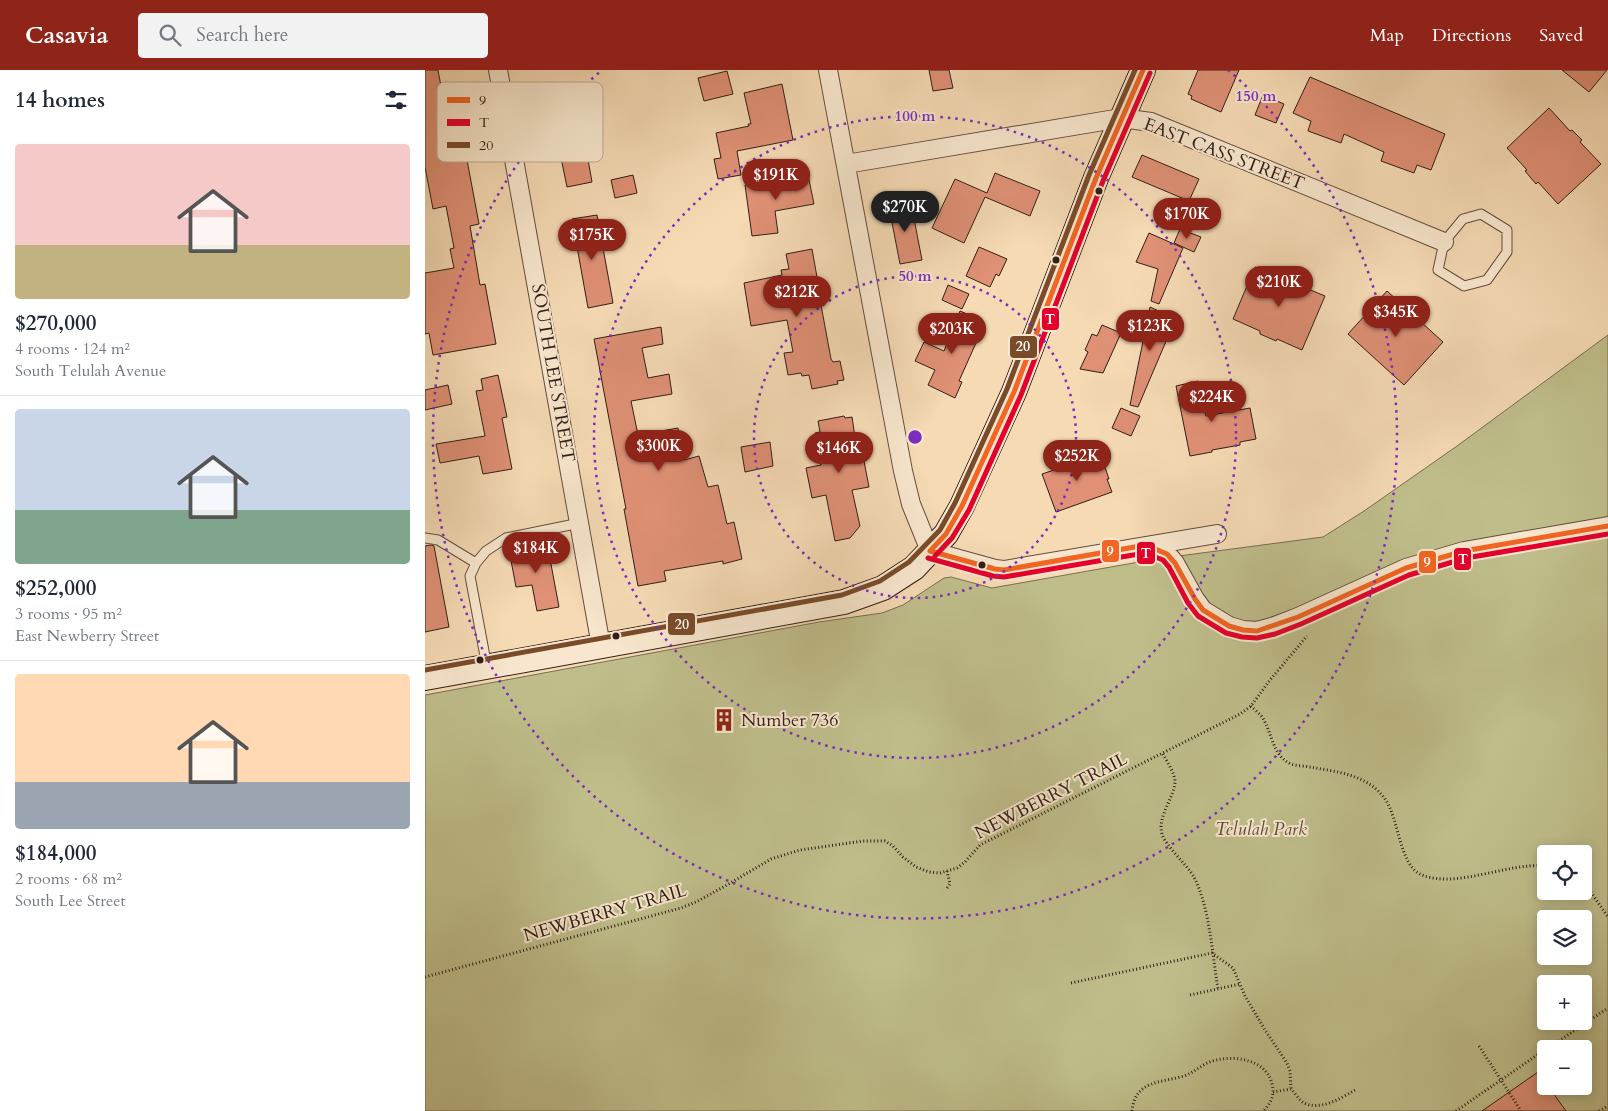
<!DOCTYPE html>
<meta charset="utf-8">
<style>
:root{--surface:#fff;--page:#f2f2f3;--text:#1f2937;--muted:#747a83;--line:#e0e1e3;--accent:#8f2418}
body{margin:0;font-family:Cardo,serif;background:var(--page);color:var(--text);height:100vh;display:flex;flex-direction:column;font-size:19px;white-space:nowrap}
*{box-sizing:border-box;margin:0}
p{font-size:16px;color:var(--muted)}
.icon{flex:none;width:28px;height:28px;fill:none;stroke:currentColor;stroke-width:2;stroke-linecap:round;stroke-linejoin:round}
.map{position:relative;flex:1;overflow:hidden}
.side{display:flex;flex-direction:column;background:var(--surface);width:425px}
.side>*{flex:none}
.buttons{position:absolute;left:1112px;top:775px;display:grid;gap:10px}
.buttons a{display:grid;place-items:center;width:55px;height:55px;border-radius:5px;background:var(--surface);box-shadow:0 2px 12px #0003;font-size:25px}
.price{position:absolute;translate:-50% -42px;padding:0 11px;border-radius:18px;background:var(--accent);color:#fff;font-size:16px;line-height:32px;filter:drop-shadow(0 1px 2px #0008)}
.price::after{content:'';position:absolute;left:50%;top:30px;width:15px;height:11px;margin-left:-8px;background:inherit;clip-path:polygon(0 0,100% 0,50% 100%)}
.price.on{background:#222;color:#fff}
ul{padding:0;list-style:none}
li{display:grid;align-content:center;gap:10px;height:265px;padding:0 15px}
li+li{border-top:1px solid var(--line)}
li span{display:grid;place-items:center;height:155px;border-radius:5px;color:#555}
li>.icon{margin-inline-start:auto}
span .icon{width:90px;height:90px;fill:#fffc;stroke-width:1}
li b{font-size:21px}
h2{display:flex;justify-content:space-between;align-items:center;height:60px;padding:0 15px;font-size:21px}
header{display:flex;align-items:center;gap:30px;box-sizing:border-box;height:70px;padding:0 25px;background:var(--accent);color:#fff}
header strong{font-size:24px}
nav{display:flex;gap:28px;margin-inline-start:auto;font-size:18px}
.search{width:350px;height:45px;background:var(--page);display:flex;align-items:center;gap:12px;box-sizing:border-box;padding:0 18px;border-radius:5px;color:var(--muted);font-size:19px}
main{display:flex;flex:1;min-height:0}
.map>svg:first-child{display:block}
</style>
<header>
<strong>Casavia</strong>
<div class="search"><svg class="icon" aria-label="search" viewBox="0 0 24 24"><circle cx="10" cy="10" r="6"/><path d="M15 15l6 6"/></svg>Search here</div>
<nav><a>Map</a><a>Directions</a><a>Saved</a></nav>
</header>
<main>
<section class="side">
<h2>14 homes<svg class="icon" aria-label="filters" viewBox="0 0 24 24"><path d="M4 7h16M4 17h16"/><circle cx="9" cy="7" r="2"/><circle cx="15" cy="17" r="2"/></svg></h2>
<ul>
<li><span style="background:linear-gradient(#f6c9c9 65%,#c2b280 0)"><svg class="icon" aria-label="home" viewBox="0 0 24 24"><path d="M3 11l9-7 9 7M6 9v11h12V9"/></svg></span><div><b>$270,000</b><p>4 rooms · 124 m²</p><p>South Telulah Avenue</p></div></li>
<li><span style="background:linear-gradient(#c9d6e8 65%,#7fa58c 0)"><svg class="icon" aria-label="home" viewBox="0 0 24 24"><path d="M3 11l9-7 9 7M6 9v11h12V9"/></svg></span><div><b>$252,000</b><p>3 rooms · 95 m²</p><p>East Newberry Street</p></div></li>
<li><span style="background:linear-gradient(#ffd9b3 70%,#9aa5b1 0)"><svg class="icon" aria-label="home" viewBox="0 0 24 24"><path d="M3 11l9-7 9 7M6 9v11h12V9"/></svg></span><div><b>$184,000</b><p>2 rooms · 68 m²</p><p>South Lee Street</p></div></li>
</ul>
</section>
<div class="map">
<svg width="1183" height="1041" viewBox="0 0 1183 1041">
<rect width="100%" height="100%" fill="#f5dab4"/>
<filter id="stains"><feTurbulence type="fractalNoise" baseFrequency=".004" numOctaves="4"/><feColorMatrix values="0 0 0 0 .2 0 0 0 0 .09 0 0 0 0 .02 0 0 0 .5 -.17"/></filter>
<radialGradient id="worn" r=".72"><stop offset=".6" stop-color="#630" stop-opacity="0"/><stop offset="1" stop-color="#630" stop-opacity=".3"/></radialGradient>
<!-- green -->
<path fill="#bfbe8b" stroke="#786e51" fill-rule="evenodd" d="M 1183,265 L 1183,1041 L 0,1041 L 0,625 L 394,552 L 457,543 L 478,535 L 519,508 L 526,507 L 567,518 L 731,489 L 898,467 L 939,441 L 1032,376 ZM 1121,784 L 1159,784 L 1159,821 L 1121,821 ZM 1121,849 L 1159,849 L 1159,886 L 1121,886 ZM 1121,914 L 1159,914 L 1159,951 L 1121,951 ZM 1121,979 L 1159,979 L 1159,1016 L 1121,1016 Z"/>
<!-- building -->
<path fill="#df9075" stroke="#311e17" d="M 0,0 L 13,0 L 24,60 L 36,58 L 54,154 L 45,156 L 55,215 L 60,214 L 71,274 L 8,285 L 4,263 L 0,264 L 0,203 L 29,198 L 25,179 L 29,178 L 21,136 L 8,139 L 0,97 Z
M 504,0 L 524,0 L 528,18 L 508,21 Z
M 773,0 L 814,0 L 796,42 L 766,29 L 767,26 L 763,24 Z
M 1137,0 L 1182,0 L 1164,22 Z
M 302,1 L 308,24 L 279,31 L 273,8 Z
M 885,7 L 1020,64 L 1006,100 L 992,95 L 989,103 L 956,91 L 959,82 L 919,64 L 916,73 L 883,61 L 886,51 L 868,43 Z
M 357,14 L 368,70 L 312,81 L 316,105 L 293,109 L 289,89 L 296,88 L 291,63 L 324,56 L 323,54 L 326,54 L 319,23 Z
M 149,19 L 155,47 L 152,48 L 159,84 L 162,84 L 167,112 L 142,117 L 129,54 L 125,54 L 119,25 Z
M 838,25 L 859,34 L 851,53 L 830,45 Z
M 1124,38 L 1145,61 L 1147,60 L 1157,70 L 1155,72 L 1176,94 L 1133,134 L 1113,112 L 1111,114 L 1100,101 L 1102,100 L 1082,78 Z
M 717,85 L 774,109 L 764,131 L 707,107 Z
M 570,103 L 615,121 L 605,146 L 560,127 L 539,173 L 507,158 L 530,109 L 562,123 Z
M 379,104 L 379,105 L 383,105 L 389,134 L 350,141 L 353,163 L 327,166 L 320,115 Z
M 208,105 L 212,123 L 190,128 L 186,110 Z
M 486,133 L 497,190 L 475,194 L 464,137 Z
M 172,145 L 188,233 L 163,238 L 147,149 Z
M 755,159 L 776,167 L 769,182 L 749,173 Z
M 724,163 L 758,178 L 734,234 L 726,231 L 733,199 L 711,192 Z
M 554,177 L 582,189 L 574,206 L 571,204 L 565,217 L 541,206 Z
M 387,179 L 392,207 L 391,208 L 406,289 L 408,292 L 415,291 L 419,310 L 412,311 L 413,314 L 387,319 L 384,305 L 377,306 L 376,303 L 363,305 L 359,283 L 368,282 L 362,250 L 326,256 L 319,213 L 357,205 L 356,200 L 364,199 L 361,184 Z
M 830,197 L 900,226 L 877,280 L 852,269 L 851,271 L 835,264 L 835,261 L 808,249 Z
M 523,215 L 544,224 L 537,239 L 517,230 Z
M 962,221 L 1018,272 L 979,315 L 923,264 Z
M 725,237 L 748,248 L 738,268 L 742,269 L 713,337 L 705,335 Z
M 535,241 L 551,248 L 550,252 L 559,255 L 534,311 L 537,312 L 530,328 L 503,315 L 510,300 L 490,291 L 499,272 L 519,281 Z
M 677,255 L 696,263 L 678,303 L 655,299 L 663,282 L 660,280 L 667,264 L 672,266 Z
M 236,257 L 238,274 L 217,278 L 223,308 L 244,304 L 247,324 L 206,331 L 213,365 L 253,358 L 259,390 L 274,386 L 283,417 L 293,415 L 302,454 L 309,452 L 317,489 L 298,494 L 298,491 L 239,501 L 241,511 L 213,516 L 199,439 L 201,439 L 169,269 Z
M 73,305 L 82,347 L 77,348 L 87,399 L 58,404 L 54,386 L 15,393 L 11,374 L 60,366 L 51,321 L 58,320 L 56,309 Z
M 773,311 L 781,346 L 825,338 L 831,369 L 815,372 L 815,375 L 787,380 L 787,382 L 765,386 L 751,316 Z
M 23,315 L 27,334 L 0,340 L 0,320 Z
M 696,338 L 715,346 L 706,366 L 687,358 Z
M 419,346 L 420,348 L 427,347 L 433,387 L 438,386 L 444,417 L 427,420 L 435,456 L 425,468 L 410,471 L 401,425 L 387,428 L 381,398 L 396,395 L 390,363 L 395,362 L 393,351 Z
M 345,372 L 348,396 L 320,402 L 316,377 Z
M 675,383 L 684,409 L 682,409 L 687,422 L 631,442 L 617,404 L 638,397 L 637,393 L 654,386 L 655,390 Z
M 122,473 L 134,537 L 112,541 L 107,515 L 91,517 L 84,480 Z
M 6,475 L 9,476 L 24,557 L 0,562 L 0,476 Z
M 1113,1002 L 1121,1013 L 1121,1016 L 1123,1016 L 1141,1041 L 1057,1041 Z"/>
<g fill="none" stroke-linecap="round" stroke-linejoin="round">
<defs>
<path id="service" d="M 1056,144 L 1082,160 L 1082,182 L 1062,210 L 1039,216 L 1013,200 L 1019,172 L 1038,149 Z
M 0,468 L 13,470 L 51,493
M 62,597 L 45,506 L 51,493 L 61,481 L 81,468 L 155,453"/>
<path id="minor" d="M 73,0 L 176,576
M 403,0 L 478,401 L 486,434 L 505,481 L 570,499 L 579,500 L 792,464
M 421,94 L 696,48 L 726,52 L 1019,172
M 722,476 L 742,484 L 750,493 L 770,529 L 778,540 L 804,556 L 818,560 L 832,561 L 847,557 L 873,547 L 981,498 L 1012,489 L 1039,481 L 1183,456"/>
<path id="secondary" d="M 0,608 L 419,532 L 458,518 L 489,498 L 521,464 L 537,436 L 589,322 L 671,108 L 718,0"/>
</defs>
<!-- service casing -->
<use href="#service" stroke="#624d3e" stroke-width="11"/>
<!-- minor casing -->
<use href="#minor" stroke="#624d3e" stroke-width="20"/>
<!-- secondary casing -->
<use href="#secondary" stroke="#311e17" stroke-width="26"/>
<!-- path -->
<path stroke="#311e17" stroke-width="3" stroke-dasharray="1 2.5" stroke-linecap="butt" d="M 826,636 C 829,639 834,643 837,647 C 847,661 847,686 866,694 C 872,696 879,696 885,697 C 912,702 942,704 960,729 C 974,748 974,796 997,805 C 1032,819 1083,792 1121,796
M 738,684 C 742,692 750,703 750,712 C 749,728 732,747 737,764 C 740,775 762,795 769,807 C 785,839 787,883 793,919
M 1159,814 L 1163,818 L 1183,847
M 522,818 L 525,814 L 522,801
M 0,907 L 256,838 L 271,832 L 302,815 L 346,789 L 375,780 L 438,771 L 460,771 L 468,776 L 478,787 L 491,797 L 504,802 L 515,803 L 532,798 L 540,792 L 555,775 L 815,644 L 826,636 L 845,610 L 882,566
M 646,913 L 787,883 L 808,898 L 820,926 L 840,960 L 862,993 L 865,1001 L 866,1019
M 765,925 L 815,914
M 1054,976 L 1096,1041
M 1122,979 L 1183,938
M 848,1022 L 866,1019 C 870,1023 874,1030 879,1033 C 896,1041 916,1028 930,1020
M 707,1041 C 710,1010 736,1013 759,1006 C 768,1003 774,997 782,993 C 803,984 841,987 847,1014 C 850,1024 846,1034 838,1041
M 1031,1041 L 1121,979
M 1174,1041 L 1183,1036"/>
<!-- service -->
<use href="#service" stroke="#f8e7ce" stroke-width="9"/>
<!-- minor -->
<use href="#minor" stroke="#f8e7ce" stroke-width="18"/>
<!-- secondary -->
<use href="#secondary" stroke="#f8e7ce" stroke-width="24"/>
<defs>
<path id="bus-1" d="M 505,481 L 570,499 L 579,500 L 721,475 L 742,484 L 750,493 L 770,529 L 778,540 L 804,556 L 818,560 L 832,561 L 873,547 L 981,498 L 1039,481 L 1183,456
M 505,481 L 521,464 L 537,436 L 589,322 L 671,108 L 718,0"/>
<path id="bus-2" d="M 510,486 L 527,468 L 544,440 L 596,325 L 678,111 L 725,3
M 503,488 L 568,506 L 579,507 L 720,483 L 738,490 L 744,497 L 763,533 L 773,546 L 801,563 L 817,567 L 832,568 L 850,564 L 876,554 L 984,505 L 1041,488 L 1183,464"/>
<path id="bus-3" d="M 0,600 L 417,525 L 455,511 L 484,492 L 515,460 L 530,433 L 582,319 L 664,105 L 710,0"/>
</defs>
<!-- bus-1 casing -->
<use href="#bus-1" stroke="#f8e7ce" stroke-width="9"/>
<!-- bus-2 casing -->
<use href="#bus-2" stroke="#f8e7ce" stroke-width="9"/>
<!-- bus-3 casing -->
<use href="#bus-3" stroke="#f8e7ce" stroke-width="9"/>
<!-- bus-1 -->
<use href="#bus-1" stroke="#f26522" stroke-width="5"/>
<!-- bus-2 -->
<use href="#bus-2" stroke="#e4002b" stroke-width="5"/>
<!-- bus-3 -->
<use href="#bus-3" stroke="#7a4b2a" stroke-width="5"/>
</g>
<!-- distance rings -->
<g fill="none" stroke="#7b2cbf" stroke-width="2.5" stroke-dasharray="2.5 5">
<circle cx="490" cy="367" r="161"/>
<circle cx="490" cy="367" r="321"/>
<path d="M803 0A482 482 0 1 1 177 0"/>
</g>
<!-- icons -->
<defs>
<symbol id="building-bare" viewBox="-9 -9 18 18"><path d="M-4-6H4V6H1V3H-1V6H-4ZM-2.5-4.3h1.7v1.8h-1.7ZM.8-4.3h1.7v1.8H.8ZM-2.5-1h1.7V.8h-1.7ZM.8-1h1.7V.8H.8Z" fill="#8f2418" stroke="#f8e7ce" stroke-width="2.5" paint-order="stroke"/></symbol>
</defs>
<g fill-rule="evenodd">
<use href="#building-bare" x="283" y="634" width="32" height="32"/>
</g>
<!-- markers -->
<g fill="#311e17" stroke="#f8e7ce" stroke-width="2">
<circle cx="674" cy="121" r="4.5"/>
<circle cx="631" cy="190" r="4.5"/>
<circle cx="557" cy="495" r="4.5"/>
<circle cx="191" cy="566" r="4.5"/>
<circle cx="55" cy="590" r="4.5"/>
</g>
<g text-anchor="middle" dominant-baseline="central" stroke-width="4" stroke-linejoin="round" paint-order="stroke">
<!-- street labels -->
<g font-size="18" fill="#311e17" stroke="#f8e7ce">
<text transform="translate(799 84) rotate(21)">EAST CASS STREET</text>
<text transform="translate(128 303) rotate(80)">SOUTH LEE STREET</text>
<text transform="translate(626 726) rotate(-27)">NEWBERRY TRAIL</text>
<text transform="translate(180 843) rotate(-16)">NEWBERRY TRAIL</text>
</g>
<!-- poi labels -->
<g font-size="18" fill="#311e17" stroke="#f8e7ce" text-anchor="start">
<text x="316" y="650">Number 736</text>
</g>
<!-- park labels -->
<g font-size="18" font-style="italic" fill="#5c4e3a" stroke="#f8e7ce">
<text x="836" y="759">Telulah Park</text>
</g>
</g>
<!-- legend -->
<rect x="12" y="12" width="166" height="80" rx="8" fill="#f8e7ce" stroke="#bcab97" stroke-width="1"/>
<rect x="22" y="27" width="23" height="6" fill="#f26522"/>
<rect x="22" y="49" width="23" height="7" fill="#e4002b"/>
<rect x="22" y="72" width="23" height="6" fill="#7a4b2a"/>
<g font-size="14" fill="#311e17">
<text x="54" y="35">9</text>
<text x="54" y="57">T</text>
<text x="54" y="80">20</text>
</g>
<circle cx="490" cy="367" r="8" fill="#7b2cbf" stroke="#f8e7ce" stroke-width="2.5"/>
<g font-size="15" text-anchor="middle" font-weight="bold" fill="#7b2cbf" stroke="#f8e7ce" stroke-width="4" stroke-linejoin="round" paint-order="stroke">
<text x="831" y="31">150 m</text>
<text x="490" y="51">100 m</text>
<text x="490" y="211">50 m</text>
</g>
<g stroke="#f8e7ce" stroke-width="2">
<rect x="616" y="237" width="19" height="24" rx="5" fill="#e4002b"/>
<rect x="584" y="265" width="29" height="24" rx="5" fill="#7a4b2a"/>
<rect x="676" y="469" width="19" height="24" rx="5" fill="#f26522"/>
<rect x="711" y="471" width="20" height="24" rx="5" fill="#e4002b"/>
<rect x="1028" y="477" width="19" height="24" rx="5" fill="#e4002b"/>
<rect x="993" y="480" width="19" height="24" rx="5" fill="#f26522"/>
<rect x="242" y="542" width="29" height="24" rx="5" fill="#7a4b2a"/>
</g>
<g font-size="14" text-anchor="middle" font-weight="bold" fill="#fff">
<text x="625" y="254">T</text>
<text x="598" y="281">20</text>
<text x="685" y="486">9</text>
<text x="721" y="488">T</text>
<text x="1038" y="494">T</text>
<text x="1002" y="497">9</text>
<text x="257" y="559">20</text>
</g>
<rect width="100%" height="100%" filter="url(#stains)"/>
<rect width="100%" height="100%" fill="url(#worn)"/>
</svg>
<div class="buttons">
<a><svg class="icon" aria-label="locate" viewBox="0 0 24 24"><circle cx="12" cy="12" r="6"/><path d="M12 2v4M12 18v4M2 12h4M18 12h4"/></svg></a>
<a><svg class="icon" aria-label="layers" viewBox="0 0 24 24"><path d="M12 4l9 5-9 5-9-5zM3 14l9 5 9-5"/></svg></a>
<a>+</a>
<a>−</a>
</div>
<b class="price" style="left:351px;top:131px">$191K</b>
<b class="price on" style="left:480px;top:163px">$270K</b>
<b class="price" style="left:762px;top:170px">$170K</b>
<b class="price" style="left:167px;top:191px">$175K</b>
<b class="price" style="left:854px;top:238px">$210K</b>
<b class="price" style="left:372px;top:248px">$212K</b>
<b class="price" style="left:971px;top:268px">$345K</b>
<b class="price" style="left:725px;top:282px">$123K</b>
<b class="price" style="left:527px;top:285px">$203K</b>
<b class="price" style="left:787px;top:353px">$224K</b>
<b class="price" style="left:234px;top:402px">$300K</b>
<b class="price" style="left:414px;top:404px">$146K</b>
<b class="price" style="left:652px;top:412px">$252K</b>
<b class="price" style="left:111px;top:504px">$184K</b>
</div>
</main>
